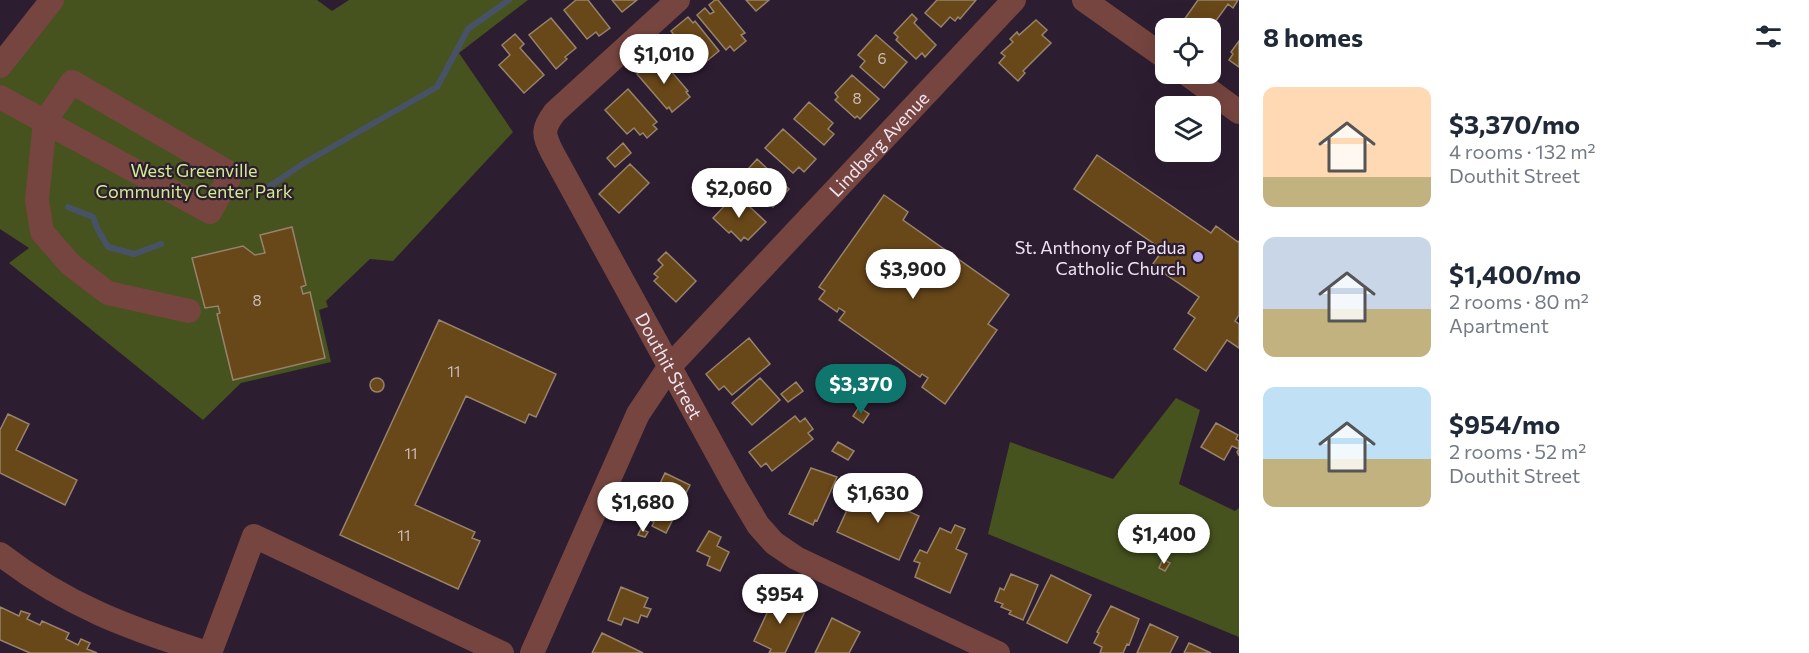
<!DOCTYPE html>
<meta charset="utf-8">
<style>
:root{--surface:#fff;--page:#f6f6f7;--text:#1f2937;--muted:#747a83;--accent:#0f766e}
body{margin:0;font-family:Commissioner,sans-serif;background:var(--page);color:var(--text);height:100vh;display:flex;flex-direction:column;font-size:22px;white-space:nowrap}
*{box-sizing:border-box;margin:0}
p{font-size:20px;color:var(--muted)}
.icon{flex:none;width:33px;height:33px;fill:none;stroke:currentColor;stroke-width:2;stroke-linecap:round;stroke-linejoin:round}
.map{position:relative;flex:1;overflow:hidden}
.sheet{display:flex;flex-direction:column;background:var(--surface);width:570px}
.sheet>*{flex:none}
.buttons{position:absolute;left:1155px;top:18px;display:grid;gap:12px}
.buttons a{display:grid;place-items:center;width:66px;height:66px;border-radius:12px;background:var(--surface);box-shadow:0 6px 24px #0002;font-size:30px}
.price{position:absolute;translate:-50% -51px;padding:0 14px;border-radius:21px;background:#fff;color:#222;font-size:20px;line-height:39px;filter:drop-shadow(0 2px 3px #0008)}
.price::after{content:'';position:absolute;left:50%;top:36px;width:18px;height:14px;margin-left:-9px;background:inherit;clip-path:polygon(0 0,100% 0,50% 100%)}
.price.selected{background:var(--accent);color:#fff}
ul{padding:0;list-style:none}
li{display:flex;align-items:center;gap:18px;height:150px;padding:0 24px}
li span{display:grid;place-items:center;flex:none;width:168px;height:120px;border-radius:12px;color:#555}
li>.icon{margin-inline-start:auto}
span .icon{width:72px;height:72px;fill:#fffc;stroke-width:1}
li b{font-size:26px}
h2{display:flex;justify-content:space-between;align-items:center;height:72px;padding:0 24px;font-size:26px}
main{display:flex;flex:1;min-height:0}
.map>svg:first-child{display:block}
</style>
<main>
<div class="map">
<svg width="1239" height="653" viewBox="0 0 1239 653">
<rect width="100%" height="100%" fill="#2d1d31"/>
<!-- green -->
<path fill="#46531e" d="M 60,0 L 317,0 L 332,11 L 349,0 L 528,0 L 459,53 L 513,132 L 393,261 L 370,259 L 326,301 L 328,307 L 319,310 L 331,362 L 241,383 L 203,420 L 9,263 L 29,248 L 0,229 L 0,77 Z
M 1176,398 L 1200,410 L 1179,484 L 1235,511 L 1239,508 L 1239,637 L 988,534 L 1010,442 L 1113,479 Z"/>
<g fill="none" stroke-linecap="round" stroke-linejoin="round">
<!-- stream -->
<path stroke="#485267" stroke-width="6" d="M 270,186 L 304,163 L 437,87 L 468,29 L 509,0
M 68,207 L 93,217 L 97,228 L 108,247 L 134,254 L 161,244"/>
</g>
<!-- building -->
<path fill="#684719" stroke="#97836b" stroke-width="1.5" d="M 576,0 L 588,0 L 610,28 L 599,36 L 596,32 L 587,39 L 564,10 Z
M 612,0 L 637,0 L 622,12 Z
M 715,0 L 718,0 L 745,33 L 741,35 L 746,41 L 734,51 L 730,46 L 726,50 L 697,15 L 705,8 L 710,14 L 714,12 L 709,5 Z
M 746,0 L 769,0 L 756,11 Z
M 937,0 L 976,0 L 960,19 L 958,17 L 955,21 L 950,17 L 941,27 L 925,13 Z
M 1198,0 L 1238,0 L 1233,8 L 1228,4 L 1210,29 L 1181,28 L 1179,27 Z
M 912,14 L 917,19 L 914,23 L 936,45 L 925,57 L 922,53 L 916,59 L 896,40 L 898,37 L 894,33 Z
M 688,17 L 693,23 L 695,21 L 719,51 L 697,69 L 673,40 L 676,37 L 671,31 Z
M 551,18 L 576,48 L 565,57 L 567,59 L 556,69 L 529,35 Z
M 1036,20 L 1047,30 L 1042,35 L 1051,43 L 1023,71 L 1025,73 L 1018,81 L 999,63 L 1005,56 L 1001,53 L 1013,42 L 1010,39 L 1017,32 L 1019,35 Z
M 515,34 L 524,44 L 520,48 L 544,75 L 524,93 L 499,65 L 510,55 L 502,45 Z
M 876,35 L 907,62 L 884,88 L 860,67 L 865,61 L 858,55 Z
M 1239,41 L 1239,67 L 1229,60 L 1233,54 L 1231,52 Z
M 658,56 L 688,91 L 686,92 L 690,97 L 672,112 L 669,107 L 667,109 L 637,74 L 647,66 L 651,72 L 655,68 L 650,63 Z
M 852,75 L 879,99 L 860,119 L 857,116 L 855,118 L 835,100 L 838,97 L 835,93 Z
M 628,89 L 657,122 L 653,125 L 657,129 L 647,138 L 643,133 L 640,135 L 634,128 L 627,134 L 605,110 Z
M 809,102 L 833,123 L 828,129 L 834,134 L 824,145 L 794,119 Z
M 783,129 L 816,159 L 804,172 L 799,167 L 793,173 L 765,148 Z
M 623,143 L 631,153 L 615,167 L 607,158 Z
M 1097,155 L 1211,233 L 1216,226 L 1238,242 L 1239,241 L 1239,315 L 1235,321 L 1239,324 L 1239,348 L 1227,340 L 1206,371 L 1174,349 L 1195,318 L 1188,313 L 1199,297 L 1152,265 L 1163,250 L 1074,189 Z
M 757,159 L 789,189 L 773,207 L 756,192 L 753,196 L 740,184 L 743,180 L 740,178 Z
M 630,164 L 649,183 L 619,213 L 599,194 Z
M 736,194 L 766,222 L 748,240 L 744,237 L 741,241 L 731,231 L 729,233 L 713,218 Z
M 884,195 L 908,212 L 903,220 L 1009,295 L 988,324 L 997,330 L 945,404 L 922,387 L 928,378 L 922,374 L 920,377 L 839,320 L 845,312 L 839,308 L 837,312 L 819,299 L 825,291 L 819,287 Z
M 292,227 L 306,285 L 301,287 L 303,294 L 310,292 L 325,358 L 233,380 L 217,314 L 220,313 L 218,306 L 205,308 L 192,258 L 243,246 L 255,255 L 265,253 L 260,235 Z
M 666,252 L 696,281 L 676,302 L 654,281 L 658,277 L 654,274 L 663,265 L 658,260 Z
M 439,320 L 556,374 L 536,417 L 529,414 L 525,423 L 466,396 L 415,505 L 475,532 L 472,538 L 480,541 L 458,589 L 340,535 Z
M 749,338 L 770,364 L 732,395 L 724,386 L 719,390 L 706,374 Z
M370 385a7 7 0 1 1 14 0a7 7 0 1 1-14 0Z
M 760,378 L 780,400 L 752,425 L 732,403 Z
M 796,382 L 803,391 L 788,402 L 781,394 Z
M 859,407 L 869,414 L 863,423 L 853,416 Z
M 8,414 L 29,424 L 16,450 L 77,480 L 65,505 L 0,473 L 0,430 Z
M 795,416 L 800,422 L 805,418 L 813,429 L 808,433 L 813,439 L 772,471 L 766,463 L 761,467 L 749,452 Z
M 1216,423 L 1238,435 L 1236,439 L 1239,441 L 1239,456 L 1237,452 L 1239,449 L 1232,446 L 1224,460 L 1201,447 Z
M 838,442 L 854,451 L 848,460 L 832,451 Z
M 811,468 L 837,477 L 817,521 L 815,520 L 813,525 L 789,514 Z
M 665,473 L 690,485 L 666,533 L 652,526 L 654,522 L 644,517 Z
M 857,488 L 919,516 L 899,560 L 837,532 Z
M 955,525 L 965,529 L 956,549 L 967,554 L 950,593 L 915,577 L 920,563 L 914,561 L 920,550 L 927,553 L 940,528 L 951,533 Z
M 641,529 L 648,532 L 645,537 L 638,535 Z
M 709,531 L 721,537 L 717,546 L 729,552 L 720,571 L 707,565 L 710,557 L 697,551 Z
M 1163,559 L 1170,563 L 1165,571 L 1159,568 Z
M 1011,574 L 1038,585 L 1023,620 L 1009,614 L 1011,611 L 1001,607 L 1003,604 L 995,601 L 1000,588 L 1004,590 Z
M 1051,575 L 1091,595 L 1067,643 L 1027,623 Z
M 621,587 L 648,598 L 644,607 L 651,609 L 647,617 L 641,615 L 638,623 L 624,618 L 621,625 L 608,620 Z
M 785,596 L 807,607 L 785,653 L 769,653 L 771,649 L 754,641 L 774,598 L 782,602 Z
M 1111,606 L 1139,619 L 1129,645 L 1127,644 L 1123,653 L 1100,653 L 1102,647 L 1094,643 L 1099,633 L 1097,632 Z
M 0,607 L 19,616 L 21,611 L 30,614 L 27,619 L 40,625 L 42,621 L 69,633 L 66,639 L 78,645 L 81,639 L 90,643 L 87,649 L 97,653 L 30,653 L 0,640 Z
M 832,618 L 860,632 L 849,653 L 815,653 Z
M 1150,624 L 1178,637 L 1170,653 L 1137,653 Z
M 602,633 L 643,653 L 592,653 Z
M 1189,643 L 1211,653 L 1184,653 Z"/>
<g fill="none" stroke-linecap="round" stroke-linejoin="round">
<!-- minor -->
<g stroke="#76453f" stroke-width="24">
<path id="s1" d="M 678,0 L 555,112 C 542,129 543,134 552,152 L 735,486 L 758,525 L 774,543 L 796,558 L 998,653"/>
<path d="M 1084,0 L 1166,58"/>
<path d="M 0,66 L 52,0"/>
<path d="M 1187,74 L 1239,112"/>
<path d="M 0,97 L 210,212 L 231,174 L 72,82 L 45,121 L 37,200 L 42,232 L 71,265 L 108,293 L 189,311"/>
<path d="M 0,554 C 66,605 128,628 207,653"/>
<path d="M 210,653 L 254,536 L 502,653"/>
<path id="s2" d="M 532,653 L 638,414 L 670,366 L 1014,0"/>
</g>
</g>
<!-- markers -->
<circle fill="#baaaf6" stroke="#2d1d31" stroke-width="2" cx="1198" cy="257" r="6"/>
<g text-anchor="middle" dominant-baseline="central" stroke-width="4.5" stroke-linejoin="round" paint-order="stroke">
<!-- number labels -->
<g font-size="15" fill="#cdbdbc">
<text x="882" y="58">6</text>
<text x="857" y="98">8</text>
<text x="257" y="300">8</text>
<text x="454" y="371">11</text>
<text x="411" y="453">11</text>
<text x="404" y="535">11</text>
</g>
<!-- street labels -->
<g font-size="18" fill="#efe4f2" stroke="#2d1d31">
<text stroke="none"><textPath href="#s2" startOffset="624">Lindberg Avenue</textPath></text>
<text stroke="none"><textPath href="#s1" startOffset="454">Douthit Street</textPath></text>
</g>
<!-- park labels -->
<g font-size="18" fill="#d1ec8c" stroke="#2d1d31">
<text x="194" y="170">West Greenville<tspan x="194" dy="21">Community Center Park</tspan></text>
</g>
<!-- poi labels -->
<g font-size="18" fill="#efe4f2" stroke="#2d1d31" text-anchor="end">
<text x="1186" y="247">St. Anthony of Padua<tspan x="1186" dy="21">Catholic Church</tspan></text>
</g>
</g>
</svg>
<div class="buttons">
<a><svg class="icon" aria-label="locate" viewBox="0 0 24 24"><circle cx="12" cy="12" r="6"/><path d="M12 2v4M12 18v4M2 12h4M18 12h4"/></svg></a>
<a><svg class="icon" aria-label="layers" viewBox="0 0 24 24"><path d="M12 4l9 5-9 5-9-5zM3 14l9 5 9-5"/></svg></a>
</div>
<b class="price" style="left:664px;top:85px">$1,010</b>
<b class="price" style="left:739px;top:219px">$2,060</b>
<b class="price" style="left:913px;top:300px">$3,900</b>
<b class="price selected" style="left:861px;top:415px">$3,370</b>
<b class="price" style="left:878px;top:524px">$1,630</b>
<b class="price" style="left:643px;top:533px">$1,680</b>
<b class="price" style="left:1164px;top:565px">$1,400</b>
<b class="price" style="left:780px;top:625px">$954</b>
</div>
<section class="sheet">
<h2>8 homes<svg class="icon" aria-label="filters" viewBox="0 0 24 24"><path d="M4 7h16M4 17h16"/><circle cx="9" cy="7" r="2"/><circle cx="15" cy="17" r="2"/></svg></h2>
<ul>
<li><span style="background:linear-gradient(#ffd9b3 75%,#c2b280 0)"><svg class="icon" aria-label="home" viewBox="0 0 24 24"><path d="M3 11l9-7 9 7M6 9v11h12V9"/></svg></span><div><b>$3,370/mo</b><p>4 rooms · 132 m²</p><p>Douthit Street</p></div></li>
<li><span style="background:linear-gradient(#c9d6e8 60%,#c2b280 0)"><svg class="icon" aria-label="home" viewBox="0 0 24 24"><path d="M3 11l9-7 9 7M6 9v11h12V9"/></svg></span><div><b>$1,400/mo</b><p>2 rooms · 80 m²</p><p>Apartment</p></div></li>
<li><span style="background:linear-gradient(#bfe0f5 60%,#c2b280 0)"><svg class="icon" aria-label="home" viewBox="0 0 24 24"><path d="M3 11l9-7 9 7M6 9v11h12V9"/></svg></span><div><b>$954/mo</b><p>2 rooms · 52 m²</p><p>Douthit Street</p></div></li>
</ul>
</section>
</main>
